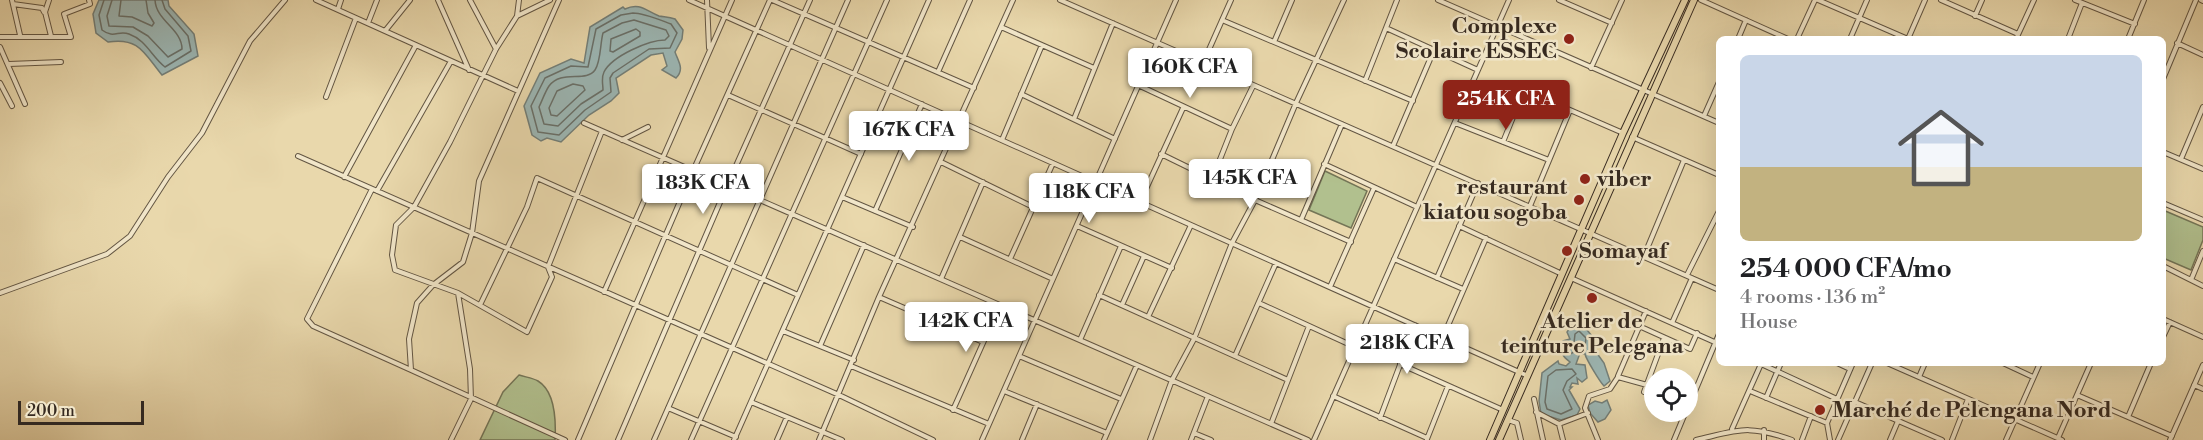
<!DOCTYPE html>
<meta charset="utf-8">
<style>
:root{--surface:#fff;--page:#f2f2f2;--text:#202124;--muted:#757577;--line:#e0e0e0;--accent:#8f2418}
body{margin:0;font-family:"Libre Bodoni",serif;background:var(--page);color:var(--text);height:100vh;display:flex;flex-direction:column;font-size:22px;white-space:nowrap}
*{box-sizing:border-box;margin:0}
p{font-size:20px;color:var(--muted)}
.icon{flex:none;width:33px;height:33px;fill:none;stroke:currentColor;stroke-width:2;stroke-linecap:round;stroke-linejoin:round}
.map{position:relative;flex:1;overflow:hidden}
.drawer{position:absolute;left:1716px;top:36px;width:450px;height:330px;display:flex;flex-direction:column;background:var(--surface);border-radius:9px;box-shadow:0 6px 24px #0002}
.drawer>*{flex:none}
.tools{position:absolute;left:1644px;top:368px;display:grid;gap:12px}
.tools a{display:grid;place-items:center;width:54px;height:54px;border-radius:50%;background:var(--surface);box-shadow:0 6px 24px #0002;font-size:30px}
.scale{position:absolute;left:18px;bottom:15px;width:126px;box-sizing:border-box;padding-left:6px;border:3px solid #362a20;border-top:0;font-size:16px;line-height:21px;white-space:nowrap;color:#362a20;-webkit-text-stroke:4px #f1e6c9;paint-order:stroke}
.price{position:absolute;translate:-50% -51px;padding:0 14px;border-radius:6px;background:#fff;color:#222;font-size:20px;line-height:39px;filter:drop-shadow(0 2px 3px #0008)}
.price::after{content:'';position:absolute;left:50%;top:36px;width:18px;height:14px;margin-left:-9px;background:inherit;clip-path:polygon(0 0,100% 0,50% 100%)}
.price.on{background:var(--accent);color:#fff}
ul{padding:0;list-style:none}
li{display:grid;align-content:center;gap:12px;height:318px;padding:0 24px}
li+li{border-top:2px solid var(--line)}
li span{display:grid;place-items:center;height:186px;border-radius:9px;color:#555}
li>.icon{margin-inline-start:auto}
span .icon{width:108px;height:108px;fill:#fffc;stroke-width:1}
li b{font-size:26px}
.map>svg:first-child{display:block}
</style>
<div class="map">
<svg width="2203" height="440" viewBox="0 0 2203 440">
<rect width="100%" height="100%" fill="#e9d8ac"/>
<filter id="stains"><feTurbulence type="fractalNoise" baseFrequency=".00333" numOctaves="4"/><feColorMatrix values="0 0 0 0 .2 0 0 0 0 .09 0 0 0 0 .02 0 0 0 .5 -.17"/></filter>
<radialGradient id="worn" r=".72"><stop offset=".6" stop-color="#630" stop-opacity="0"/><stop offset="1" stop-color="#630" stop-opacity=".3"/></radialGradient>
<!-- green -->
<path fill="#b1c08e" stroke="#747557" stroke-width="1.5" d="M 1325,171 L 1367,191 L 1351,228 L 1309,210 Z
M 2163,210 L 2203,227 L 2203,240 L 2191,270 L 2163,258 Z
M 519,375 C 525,377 533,378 538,381 C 556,392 556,422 555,440 L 480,440 L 503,392 Z"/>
<!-- water -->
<path fill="#9cb7b5" stroke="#737f79" stroke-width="1.5" d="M 99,0 L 168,0 L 169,6 L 194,34 L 198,56 L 162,75 C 144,53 139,37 108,42 L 96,33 L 93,14 Z
M 623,7 L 625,9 C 640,2 646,11 659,16 C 664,17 669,17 675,19 L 683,30 L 682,39 L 675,52 C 678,61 685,69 676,78 L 662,70 L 667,66 L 663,53 L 651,55 L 616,78 L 619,93 L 611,101 L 589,115 L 561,142 L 547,138 L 541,141 L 532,135 L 524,106 L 540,73 L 571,59 L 584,63 L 590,27 Z
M 1577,318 L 1592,336 L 1591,345 L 1604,363 L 1610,381 L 1604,386 C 1600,382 1586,359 1585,354 L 1580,353 L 1576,364 L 1585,365 L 1587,378 L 1582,382 L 1577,378 L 1578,384 L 1572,383 L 1570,387 L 1572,387 L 1569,390 L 1580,409 L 1577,415 L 1561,420 L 1541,414 L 1539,401 L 1542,373 L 1558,361 L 1559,364 L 1566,366 L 1570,362 C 1562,356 1558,350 1563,341 L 1570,339 L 1567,332 Z
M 1607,400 L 1611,410 L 1605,419 L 1598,422 L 1590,413 L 1588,405 L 1595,401 L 1602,403 Z"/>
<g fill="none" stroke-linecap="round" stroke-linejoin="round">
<!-- shore -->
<path stroke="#69706a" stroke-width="1.5" d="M 104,0 L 99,15 L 102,30 C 114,39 118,30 129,34 C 146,40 152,57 165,67 L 191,51 L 188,36 L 165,9 L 162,0
M 112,0 L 107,16 L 109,26 L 133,27 L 148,36 L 168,57 L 182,49 C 182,29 156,21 155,0
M 121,0 L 119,16 L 132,17 L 152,26 L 154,23 L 148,13 L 146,0
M 633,13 C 644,13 660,20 671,24 L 677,33 L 670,48 L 649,49 L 613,73 L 610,78 L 611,92 L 585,110 L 559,135 L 538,132 L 531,106 L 545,78 L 571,66 L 588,67 L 596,29 L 621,15 Z
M 634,20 L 666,30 L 669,36 L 665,40 C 649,40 612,56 604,72 C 601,78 603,84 603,90 L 581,104 L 558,126 L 544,124 L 539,107 C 542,101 545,92 549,86 C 561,69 586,83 595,70 C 601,61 600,44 603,33 L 622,23 Z
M 636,29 L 640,32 L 640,36 L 613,52 L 610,51 L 611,39 Z
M 573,84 L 583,86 L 585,90 L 557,116 L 551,115 L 549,108 L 557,91 Z
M 1579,331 L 1586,338 L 1585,346 L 1570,354 L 1567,349 L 1574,343 L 1575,334 Z
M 1572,369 L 1576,374 L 1567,381 L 1563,390 L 1572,409 L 1561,414 L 1547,409 L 1545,402 L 1548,376 L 1556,370 Z"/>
<defs>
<path id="minor" d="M 12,0 L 20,35
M 49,0 L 45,12 L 51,36
M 316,0 L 518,91
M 438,0 L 469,70
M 470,0 L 496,49
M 519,0 L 517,16 L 496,49 L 450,142 L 414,207 L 396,225 L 392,255 L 395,270 L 458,293 L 527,332 L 552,277 L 548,267 L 602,131
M 559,0 L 479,181 L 472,233 L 463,262 L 433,285 L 417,303 L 409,339 L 411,370 L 565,440
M 689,0 L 1528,376
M 707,0 L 709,48
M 772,0 L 974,88
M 1060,0 L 1719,290
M 1438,0 L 1719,123
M 1559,0 L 1612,23
M 1701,0 L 1788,39
M 1818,0 L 1908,39
M 1941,0 L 2018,34
M 2075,0 L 2135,24
M 2201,0 L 2203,1
M 13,4 L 42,8 L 44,12
M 338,9 L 341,0
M 517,16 L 550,0
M 1975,16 L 1982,0
M 1222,20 L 1413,101
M 368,23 L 377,0
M 1001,27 L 1094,68
M 1386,28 L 1478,70
M 385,31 L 410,0
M 0,37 L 71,37 L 64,14 L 90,4 L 89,0
M 1738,39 L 1746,20
M 1797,39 L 1815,0
M 1850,39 L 1867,0
M 1908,39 L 1925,0
M 2016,39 L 2034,0
M 2068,39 L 2082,3
M 2128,39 L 2144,0
M 1274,42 L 1292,0
M 2177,43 L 2203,55
M 0,47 L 25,104
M 1203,63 L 1231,0
M 9,64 L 61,62
M 1591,68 L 1622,0
M 938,72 L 970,0
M 2163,79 L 2196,0
M 1365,81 L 1397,0
M 0,83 L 12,106
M 1140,86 L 1232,129
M 1021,94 L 1115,139
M 728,95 L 861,154
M 326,97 L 356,18
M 1704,116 L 1719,82
M 1074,119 L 1113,23
M 584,123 L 1308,440
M 1455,123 L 1549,160
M 1632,137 L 1719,175
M 622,140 L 648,127
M 1002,140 L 1042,45
M 1503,142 L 1524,90 L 1623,133
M 1393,146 L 1434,50
M 2163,152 L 2203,169
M 1161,154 L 1255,200 L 1351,242
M 298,156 L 839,395 L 933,440
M 2181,159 L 2203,107
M 941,162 L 1033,207
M 1324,164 L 1417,207
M 344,177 L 416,45
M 1213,177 L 1232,129 L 1253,86
M 372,189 L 307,319 L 313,326 L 411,370
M 377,191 L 451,61
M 842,197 L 913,227
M 1140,202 L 1183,108
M 2163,203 L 2203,220
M 1530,206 L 1570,110
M 875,211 L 922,104
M 1301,220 L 1342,124
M 1077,226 L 1172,268
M 1459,226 L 1562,274
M 960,237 L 1053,279
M 1644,256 L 1684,160
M 1010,259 L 1053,163
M 1394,259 L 1463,289
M 2163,266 L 2203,286
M 1687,275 L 1719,211
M 1437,278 L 1478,183
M 1571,278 L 1719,344
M 941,279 L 983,182
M 2191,280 L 2203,251
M 1330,287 L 1374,188
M 604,292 L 732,0
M 0,293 L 107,254 L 130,236 L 168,177 L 202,133 L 250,41 L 285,0
M 1099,295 L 1288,380
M 879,297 L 983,342
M 1259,303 L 1355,347
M 480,305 L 527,207 L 537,178 L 798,295
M 1122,305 L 1144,256
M 1148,317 L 1191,225
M 2163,319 L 2203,337
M 1672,323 L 1692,278
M 1639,326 L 1690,349 L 1697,333
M 783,331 L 854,360
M 1443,337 L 1486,238
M 2163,337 L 2170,322
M 1080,340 L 1121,246
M 820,346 L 864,245
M 1019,356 L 1121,399
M 1235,356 L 1276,263
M 1759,363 L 1837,399
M 1837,363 L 1850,369
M 1887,363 L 2062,440
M 2003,363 L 2033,377
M 1400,364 L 1503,410
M 851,366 L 989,424
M 1618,376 L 1646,311
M 1919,377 L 1925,363
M 2194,385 L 2203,389
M 1004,391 L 1107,433
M 1750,391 L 1827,423
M 1644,392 L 1664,338
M 2077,395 L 2172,436
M 1333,396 L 1427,438
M 1766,398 L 1781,363
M 1534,399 L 1543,440
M 751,402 L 842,440
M 1855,402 L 1942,440
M 668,408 L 736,437
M 1688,408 L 1719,334
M 953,410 L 1000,305
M 1536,412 L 1559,424 L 1588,413
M 2128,417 L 2151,363
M 1380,418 L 1415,325
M 1508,420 L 1517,423 L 1521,440
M 1271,424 L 1309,326
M 1559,424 L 1563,440
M 1732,429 L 1761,364
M 1764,430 L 1764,440
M 1194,433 L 1211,440
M 2058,438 L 2091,363
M 1427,439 L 1448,386
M 451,440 L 471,399 L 470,369 L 458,293
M 578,440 L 693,171 L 770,0
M 618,440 L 727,186 L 810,0
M 654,440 L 848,0
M 691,440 L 887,0
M 734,440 L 929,0
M 777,440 L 787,417
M 819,440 L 879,297 L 1013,0
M 982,440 L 1176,0
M 1022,440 L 1037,404
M 1104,440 L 1137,365
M 1150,440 L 1172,380 L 1194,339 L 1232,243 L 1255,200 L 1296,103 L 1344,0
M 1191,440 L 1208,396
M 1314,440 L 1509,0
M 1598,440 L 1585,408 L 1589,396 L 1610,389 L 1618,377 L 1647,385
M 1674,440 L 1686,411
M 1696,440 C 1739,430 1748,424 1792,440
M 1802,440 L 1811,416
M 1830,440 L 1827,423 L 1853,363
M 1838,440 L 1872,363
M 1890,440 L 1898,421
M 1952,440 L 1968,399
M 2006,440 L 2040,363
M 2170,440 L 2203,365"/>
<path id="highway" d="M 1490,440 L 1623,133 L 1685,0
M 1499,440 L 1694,0"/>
</defs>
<!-- minor casing -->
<use href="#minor" stroke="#635643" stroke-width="6"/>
<!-- highway casing -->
<use href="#highway" stroke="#362a20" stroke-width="8"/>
<!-- minor -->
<use href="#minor" stroke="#f1e6c9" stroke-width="4"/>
<!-- highway -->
<use href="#highway" stroke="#e9d8ac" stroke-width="6"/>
</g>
<!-- markers -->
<g fill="#8f2418" stroke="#f1e6c9" stroke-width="2">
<circle cx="1569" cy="39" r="6"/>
<circle cx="1585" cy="179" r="6"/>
<circle cx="1579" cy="200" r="6"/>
<circle cx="1567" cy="251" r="6"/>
<circle cx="1592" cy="298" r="6"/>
<circle cx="1820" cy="410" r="6"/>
</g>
<g text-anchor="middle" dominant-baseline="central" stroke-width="5" stroke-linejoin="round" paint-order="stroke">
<!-- poi labels -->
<g font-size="22" font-weight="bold" fill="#362a20" stroke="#f1e6c9" text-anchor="start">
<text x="1557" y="26" text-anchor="end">Complexe<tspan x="1557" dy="25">Scolaire ESSEC</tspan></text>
<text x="1597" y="179">viber</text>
<text x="1567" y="187" text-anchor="end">restaurant<tspan x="1567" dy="25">kiatou sogoba</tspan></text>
<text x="1579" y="251">Somayaf</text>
<text x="1592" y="321" text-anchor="middle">Atelier de<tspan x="1592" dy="25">teinture Pelegana</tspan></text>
<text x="1832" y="410">Marché de Pelengana Nord</text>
</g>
</g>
<rect width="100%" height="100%" filter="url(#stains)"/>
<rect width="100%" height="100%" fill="url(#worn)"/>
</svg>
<div class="tools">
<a><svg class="icon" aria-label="locate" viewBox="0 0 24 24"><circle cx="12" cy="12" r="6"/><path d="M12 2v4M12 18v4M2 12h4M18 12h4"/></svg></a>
</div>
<div class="scale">200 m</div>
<b class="price" style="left:1190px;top:99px">160K CFA</b>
<b class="price on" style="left:1506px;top:131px">254K CFA</b>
<b class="price" style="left:909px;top:162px">167K CFA</b>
<b class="price" style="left:1250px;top:210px">145K CFA</b>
<b class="price" style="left:703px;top:215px">183K CFA</b>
<b class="price" style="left:1089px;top:224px">118K CFA</b>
<b class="price" style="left:966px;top:353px">142K CFA</b>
<b class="price" style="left:1407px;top:375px">218K CFA</b>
<section class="drawer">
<ul>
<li><span style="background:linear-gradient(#c9d6e8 60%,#c2b280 0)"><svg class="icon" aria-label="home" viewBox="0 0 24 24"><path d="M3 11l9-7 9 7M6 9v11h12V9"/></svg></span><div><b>254 000 CFA/mo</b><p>4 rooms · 136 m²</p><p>House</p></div></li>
</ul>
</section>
</div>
